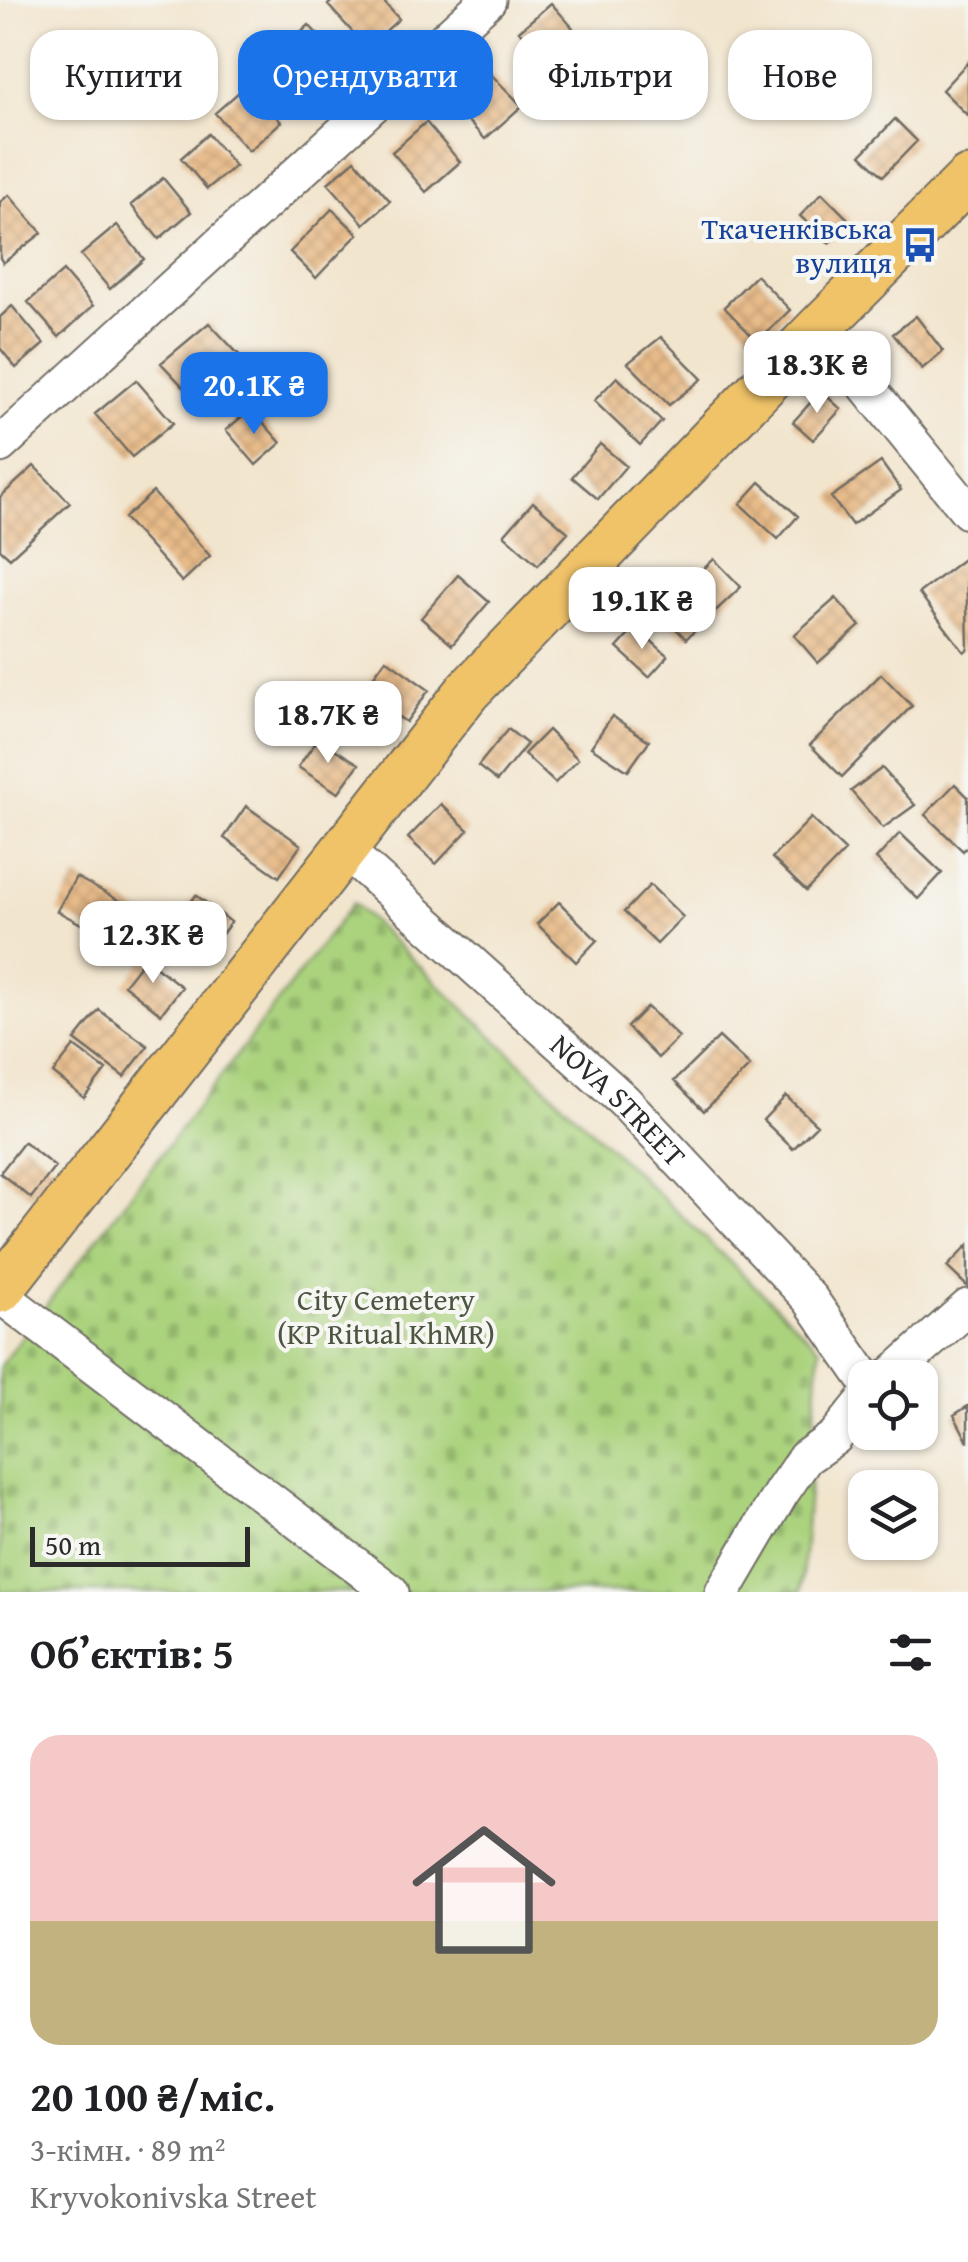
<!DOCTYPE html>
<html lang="uk">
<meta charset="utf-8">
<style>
:root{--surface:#fff;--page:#f2f2f2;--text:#202124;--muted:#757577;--line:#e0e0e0;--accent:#1a73e8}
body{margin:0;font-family:"Gentium Book Plus",serif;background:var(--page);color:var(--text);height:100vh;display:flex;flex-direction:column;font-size:38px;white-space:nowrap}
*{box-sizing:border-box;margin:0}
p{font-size:32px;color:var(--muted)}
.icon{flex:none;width:55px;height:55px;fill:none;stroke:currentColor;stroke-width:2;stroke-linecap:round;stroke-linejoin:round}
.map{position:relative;height:1592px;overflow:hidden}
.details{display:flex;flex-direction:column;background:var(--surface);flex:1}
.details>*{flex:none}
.guide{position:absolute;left:30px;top:30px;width:910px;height:90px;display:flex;gap:20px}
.buttons{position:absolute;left:848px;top:1360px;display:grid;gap:20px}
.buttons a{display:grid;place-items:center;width:90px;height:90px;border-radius:20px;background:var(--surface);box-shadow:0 2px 8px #0004;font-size:50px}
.scale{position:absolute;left:30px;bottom:25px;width:220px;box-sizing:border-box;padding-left:10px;border:5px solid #2b2b2b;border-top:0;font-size:28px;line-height:35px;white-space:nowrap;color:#2b2b2b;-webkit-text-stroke:8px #f6f6f2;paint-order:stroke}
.price{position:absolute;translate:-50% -85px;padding:0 22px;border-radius:20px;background:#fff;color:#222;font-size:32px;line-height:65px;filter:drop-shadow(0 2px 5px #0008)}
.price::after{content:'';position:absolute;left:50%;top:60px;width:30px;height:22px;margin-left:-15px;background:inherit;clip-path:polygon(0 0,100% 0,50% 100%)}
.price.selected{background:var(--accent);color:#fff}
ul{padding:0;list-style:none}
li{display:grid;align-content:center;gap:20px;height:530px;padding:0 30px}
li+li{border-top:2px solid var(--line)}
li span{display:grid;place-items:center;height:310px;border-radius:30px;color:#555}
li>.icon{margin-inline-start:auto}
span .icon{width:180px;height:180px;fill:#fffc;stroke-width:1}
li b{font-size:42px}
h2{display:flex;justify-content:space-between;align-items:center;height:120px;padding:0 30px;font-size:42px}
.pill{padding:0 35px;border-radius:30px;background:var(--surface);box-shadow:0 2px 8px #0004;font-size:35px;line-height:90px}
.pill.selected{background:var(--accent);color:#fff}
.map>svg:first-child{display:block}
</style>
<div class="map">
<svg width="968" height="1592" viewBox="0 0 968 1592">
<defs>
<pattern id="cemetery-stones" width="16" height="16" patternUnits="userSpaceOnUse" patternTransform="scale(2.5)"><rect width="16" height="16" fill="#abd37e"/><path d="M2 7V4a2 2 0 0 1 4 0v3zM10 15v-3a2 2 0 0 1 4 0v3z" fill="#93b56d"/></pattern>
<pattern id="building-cross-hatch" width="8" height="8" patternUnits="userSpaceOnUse" patternTransform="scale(2.5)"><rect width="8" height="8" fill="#e8bb89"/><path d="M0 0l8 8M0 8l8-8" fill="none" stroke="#c7a176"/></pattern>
</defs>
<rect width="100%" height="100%" fill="#f6f6f2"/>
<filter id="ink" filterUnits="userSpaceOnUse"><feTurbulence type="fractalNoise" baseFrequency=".01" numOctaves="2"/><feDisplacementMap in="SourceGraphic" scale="20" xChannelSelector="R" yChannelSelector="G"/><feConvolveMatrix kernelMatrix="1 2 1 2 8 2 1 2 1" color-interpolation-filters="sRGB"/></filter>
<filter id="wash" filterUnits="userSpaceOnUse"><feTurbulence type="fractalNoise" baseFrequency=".0048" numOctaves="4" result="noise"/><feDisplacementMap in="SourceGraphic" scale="40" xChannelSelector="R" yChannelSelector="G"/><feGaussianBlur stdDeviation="2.25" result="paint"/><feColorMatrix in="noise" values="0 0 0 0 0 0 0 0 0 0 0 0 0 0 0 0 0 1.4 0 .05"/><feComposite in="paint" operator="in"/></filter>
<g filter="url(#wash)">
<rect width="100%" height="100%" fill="#f2e5ce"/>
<!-- cemetery -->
<path fill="url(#cemetery-stones)" stroke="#6b7f54" stroke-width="2.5" d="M 353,903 L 820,1348 L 801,1592 L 0,1592 L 0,1366 Z"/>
<g id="blocks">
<!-- building -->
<path fill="url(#building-cross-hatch)" d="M 333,0 L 382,0 L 399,19 L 367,48 L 328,5 Z
M 551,3 L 573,28 L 540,56 L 519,31 Z
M 309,25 L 344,64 L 313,91 L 279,53 Z
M 84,58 L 106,84 L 76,109 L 54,83 Z
M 968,62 L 968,116 L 942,90 Z
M 480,63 L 522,106 L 485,139 L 443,95 Z
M 247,85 L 281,122 L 249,151 L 215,113 Z
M 895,119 L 917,141 L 883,176 L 861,155 Z
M 426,122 L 460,162 L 426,192 L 392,152 Z
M 208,134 L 235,166 L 207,189 L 181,158 Z
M 355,160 L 390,201 L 364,224 L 328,183 Z
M 163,178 L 191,212 L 159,239 L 131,205 Z
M 822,193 L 850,221 L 829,243 L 800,216 Z
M 9,195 L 42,233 L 3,263 L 0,258 L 0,202 Z
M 332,209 L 358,234 L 316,278 L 290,252 Z
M 117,225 L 144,259 L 110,289 L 81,255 Z
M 63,271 L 93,306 L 59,337 L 28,302 Z
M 756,275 L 790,310 L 758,342 L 724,307 Z
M 12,306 L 44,344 L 16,368 L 0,348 L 0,317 Z
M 916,316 L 943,351 L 922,369 L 893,334 Z
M 209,323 L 240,356 L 192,396 L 161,363 Z
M 661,337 L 702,379 L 669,405 L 628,363 Z
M 617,377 L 662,421 L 640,445 L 594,401 Z
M 136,380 L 173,423 L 132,457 L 95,414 Z
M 821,391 L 841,409 L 813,440 L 793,422 Z
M 251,409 L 281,443 L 256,465 L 226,430 Z
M 600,444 L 626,466 L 598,499 L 572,477 Z
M 881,462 L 901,490 L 852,525 L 831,497 Z
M 34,466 L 70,503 L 10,558 L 0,549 L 0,497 Z
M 760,482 L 798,516 L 778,539 L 740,504 Z
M 153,492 L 210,556 L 182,582 L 124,518 Z
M 533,502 L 568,532 L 538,565 L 504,535 Z
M 966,557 L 968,649 L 964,652 L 919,593 Z
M 714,559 L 741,587 L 686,639 L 659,611 Z
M 458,575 L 489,602 L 452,645 L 421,618 Z
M 836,598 L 860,626 L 818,663 L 794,635 Z
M 636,627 L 668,656 L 649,677 L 617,648 Z
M 386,659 L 429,690 L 406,722 L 362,692 Z
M 881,674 L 912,706 L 842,777 L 810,745 Z
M 612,716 L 649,741 L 628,771 L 591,747 Z
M 508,729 L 527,744 L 497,781 L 478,766 Z
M 548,730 L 578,759 L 555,783 L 524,754 Z
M 318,739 L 359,764 L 338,793 L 298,767 Z
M 882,768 L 915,805 L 883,828 L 851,791 Z
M 955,784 L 968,797 L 968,846 L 963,851 L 925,815 Z
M 441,804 L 468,830 L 436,864 L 408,838 Z
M 246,806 L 301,845 L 279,877 L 224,838 Z
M 811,818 L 845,851 L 806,891 L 772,858 Z
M 900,833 L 942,873 L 918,899 L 876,859 Z
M 76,877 L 144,914 L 126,948 L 57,911 Z
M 650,885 L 683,917 L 657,944 L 624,912 Z
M 196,895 L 231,922 L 207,954 L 172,927 Z
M 559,902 L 597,940 L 576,962 L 537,924 Z
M 145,958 L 182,987 L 161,1014 L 124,985 Z
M 647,1007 L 679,1037 L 658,1058 L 627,1027 Z
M 99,1010 L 148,1046 L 124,1077 L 75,1040 Z
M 719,1037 L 750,1066 L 704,1111 L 674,1081 Z
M 74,1046 L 106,1070 L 84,1098 L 53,1073 Z
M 786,1096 L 817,1125 L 793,1149 L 763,1120 Z
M 24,1142 L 55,1167 L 31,1198 L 0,1173 Z
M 968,1245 L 968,1287 L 947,1267 Z
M 968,1406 L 968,1442 L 954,1415 Z"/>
</g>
</g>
<g filter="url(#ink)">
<use href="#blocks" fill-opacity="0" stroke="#716c64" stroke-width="2.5"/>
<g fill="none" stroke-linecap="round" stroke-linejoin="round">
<defs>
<g id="minor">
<path d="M 819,328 L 968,511"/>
<path d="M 0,445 L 488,0"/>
<path id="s1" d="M 344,849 L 624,1101 L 810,1299 L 865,1378"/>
<path d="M 0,1295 L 391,1592"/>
<path d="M 888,1378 L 968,1307"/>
<path d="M 723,1592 L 781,1493 L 805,1458 L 835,1437 L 865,1400"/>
</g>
<path id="major" d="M 0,1290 L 468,691 L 819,328 L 968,179"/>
</defs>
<!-- minor casing -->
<use href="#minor" stroke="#716c64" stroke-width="39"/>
<!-- major casing -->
<use href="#major" stroke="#716c64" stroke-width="49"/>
<!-- minor -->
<use href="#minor" stroke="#fff" stroke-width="35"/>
<!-- major -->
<use href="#major" stroke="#f0c369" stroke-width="45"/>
</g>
</g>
<!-- icons -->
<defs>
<symbol id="bus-bare" viewBox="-9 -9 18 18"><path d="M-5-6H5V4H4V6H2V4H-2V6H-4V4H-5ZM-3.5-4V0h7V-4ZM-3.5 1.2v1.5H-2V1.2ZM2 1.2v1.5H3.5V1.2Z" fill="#1a4fb4" stroke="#f6f6f2" stroke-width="2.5" paint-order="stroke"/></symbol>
</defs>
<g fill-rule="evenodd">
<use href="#bus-bare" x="895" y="220" width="50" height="50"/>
</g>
<g text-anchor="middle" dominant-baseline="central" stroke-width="8" stroke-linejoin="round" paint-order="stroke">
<!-- transit labels -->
<g font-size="30" fill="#164399" stroke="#f6f6f2" text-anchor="end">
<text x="892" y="228">Ткаченківська<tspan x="892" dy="34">вулиця</tspan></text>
</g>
<!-- street labels -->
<g font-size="30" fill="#2b2b2b" stroke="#f6f6f2">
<text stroke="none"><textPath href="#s1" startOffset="372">NOVA STREET</textPath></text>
</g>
<!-- park labels -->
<g font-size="30" fill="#4b5540" stroke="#f6f6f2">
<text x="386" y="1299">City Cemetery<tspan x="386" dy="34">(KP Ritual KhMR)</tspan></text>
</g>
</g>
</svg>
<div class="buttons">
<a><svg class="icon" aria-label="locate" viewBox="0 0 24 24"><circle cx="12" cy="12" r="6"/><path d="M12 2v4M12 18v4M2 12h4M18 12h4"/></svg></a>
<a><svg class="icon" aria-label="layers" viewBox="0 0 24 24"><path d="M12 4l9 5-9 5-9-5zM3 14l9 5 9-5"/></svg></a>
</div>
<div class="scale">50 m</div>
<b class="price" style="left:817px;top:416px">18.3K ₴</b>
<b class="price selected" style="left:254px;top:437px">20.1K ₴</b>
<b class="price" style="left:642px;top:652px">19.1K ₴</b>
<b class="price" style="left:328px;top:766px">18.7K ₴</b>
<b class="price" style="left:153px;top:986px">12.3K ₴</b>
<div class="guide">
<a class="pill">Купити</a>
<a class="pill selected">Орендувати</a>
<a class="pill">Фільтри</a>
<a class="pill">Нове</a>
</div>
</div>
<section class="details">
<h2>Об’єктів: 5<svg class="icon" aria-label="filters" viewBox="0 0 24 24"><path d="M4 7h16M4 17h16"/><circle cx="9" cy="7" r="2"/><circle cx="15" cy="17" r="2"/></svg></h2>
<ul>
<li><span style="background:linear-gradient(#f6c9c9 60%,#c2b280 0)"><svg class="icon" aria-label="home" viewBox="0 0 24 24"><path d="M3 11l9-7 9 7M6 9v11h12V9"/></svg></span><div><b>20 100 ₴/міс.</b><p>3-кімн. · 89 m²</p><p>Kryvokonivska Street</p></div></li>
</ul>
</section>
